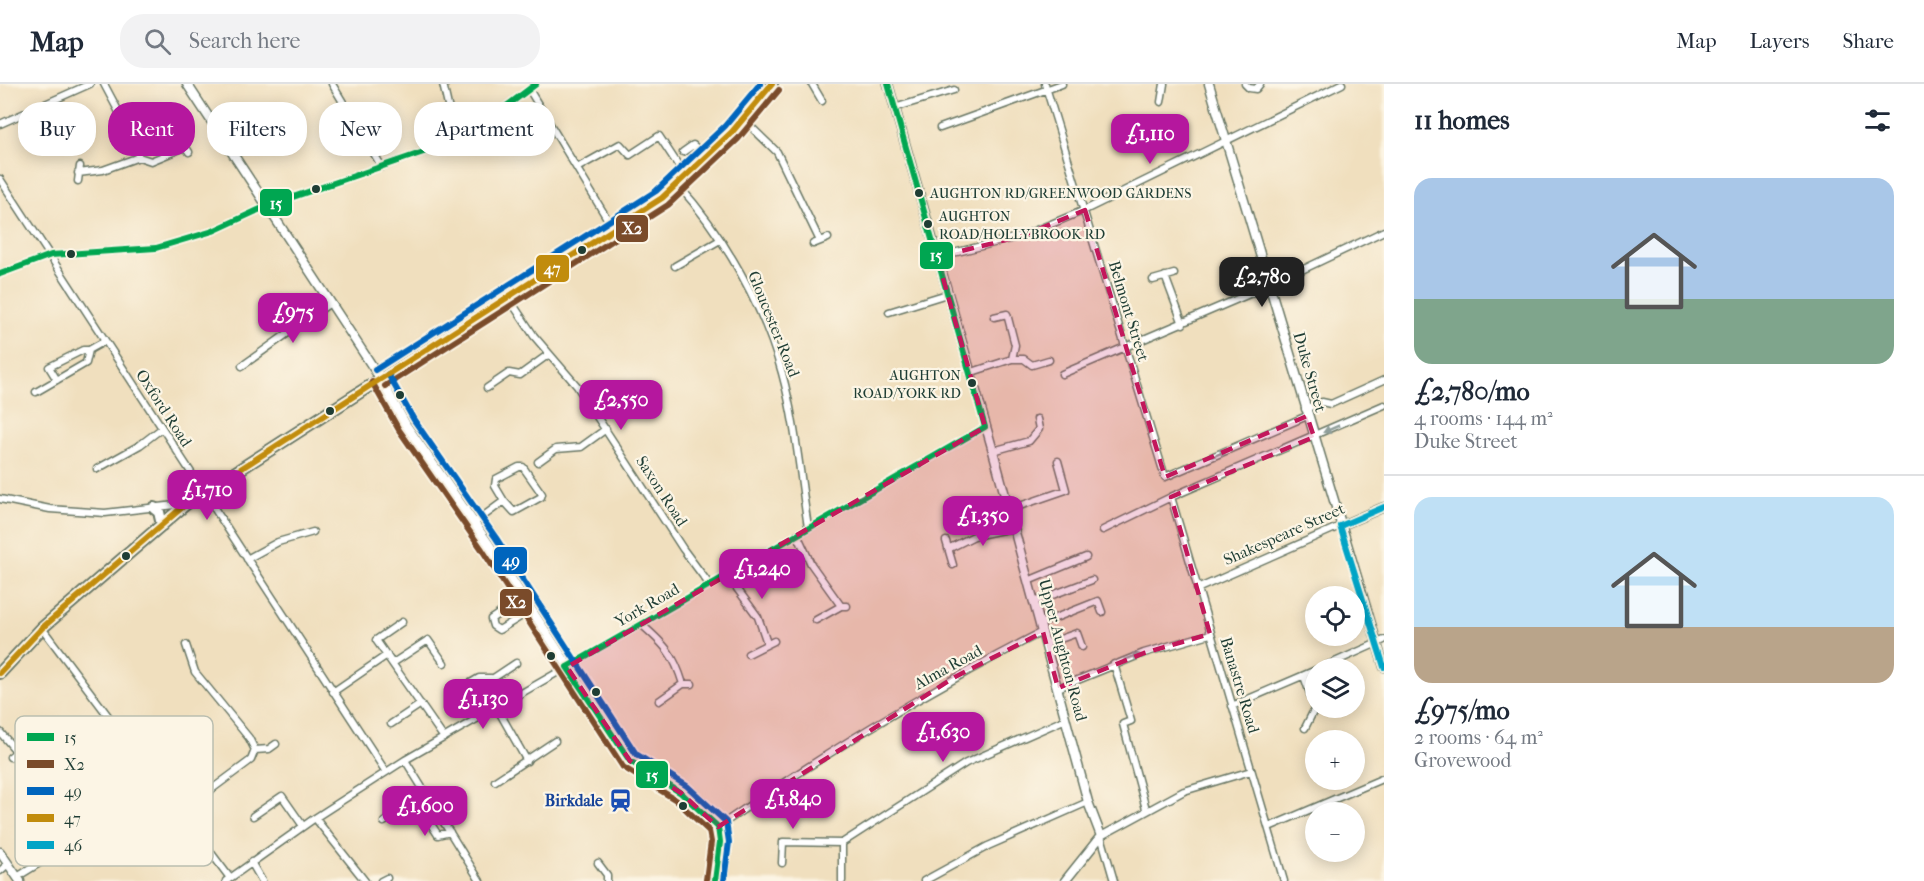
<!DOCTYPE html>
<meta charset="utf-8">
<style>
:root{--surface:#fff;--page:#f2f2f3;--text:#1f2937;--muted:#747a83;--line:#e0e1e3;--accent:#b5179e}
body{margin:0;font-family:"IM FELL French Canon",serif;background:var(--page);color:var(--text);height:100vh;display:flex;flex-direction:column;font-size:22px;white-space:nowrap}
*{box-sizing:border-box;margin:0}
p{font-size:20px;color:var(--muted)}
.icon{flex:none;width:33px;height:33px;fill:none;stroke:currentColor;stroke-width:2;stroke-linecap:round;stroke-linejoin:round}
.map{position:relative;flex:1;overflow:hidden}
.sheet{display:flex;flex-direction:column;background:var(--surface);width:540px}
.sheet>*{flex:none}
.top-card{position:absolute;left:18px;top:18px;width:570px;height:54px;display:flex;gap:12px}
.controls{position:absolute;left:1305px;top:502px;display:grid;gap:12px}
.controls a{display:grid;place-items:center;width:60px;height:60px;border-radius:50%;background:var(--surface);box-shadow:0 3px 15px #0003;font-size:30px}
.price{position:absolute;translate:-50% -51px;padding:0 14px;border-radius:12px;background:var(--accent);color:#fff;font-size:20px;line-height:39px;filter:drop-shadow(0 2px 3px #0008)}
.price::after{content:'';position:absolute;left:50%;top:36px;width:18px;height:14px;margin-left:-9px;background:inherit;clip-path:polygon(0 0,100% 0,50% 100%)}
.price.current{background:#222;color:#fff}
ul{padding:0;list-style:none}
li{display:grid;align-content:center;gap:12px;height:318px;padding:0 30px}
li+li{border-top:2px solid var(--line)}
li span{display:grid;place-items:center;height:186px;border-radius:18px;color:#555}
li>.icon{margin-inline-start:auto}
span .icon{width:108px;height:108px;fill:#fffc;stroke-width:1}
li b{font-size:26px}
h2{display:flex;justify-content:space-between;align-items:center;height:72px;padding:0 30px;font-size:26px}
.chip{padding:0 21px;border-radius:24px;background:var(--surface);box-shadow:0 3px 15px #0003;font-size:21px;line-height:54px}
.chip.current{background:var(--accent);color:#fff}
header{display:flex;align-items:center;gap:36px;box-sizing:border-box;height:84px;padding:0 30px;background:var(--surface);border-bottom:2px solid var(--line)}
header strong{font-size:28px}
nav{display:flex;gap:33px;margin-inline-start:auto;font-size:21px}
.search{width:420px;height:54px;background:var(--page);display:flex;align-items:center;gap:15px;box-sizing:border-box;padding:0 21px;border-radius:24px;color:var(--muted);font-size:22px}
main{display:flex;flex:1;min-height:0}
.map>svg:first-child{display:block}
</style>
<header>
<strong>Map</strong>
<div class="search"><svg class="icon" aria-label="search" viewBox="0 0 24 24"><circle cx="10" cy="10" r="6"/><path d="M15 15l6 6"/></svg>Search here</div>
<nav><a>Map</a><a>Layers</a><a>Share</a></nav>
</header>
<main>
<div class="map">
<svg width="1384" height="797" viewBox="0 0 1384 797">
<rect width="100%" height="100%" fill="#fcf5e5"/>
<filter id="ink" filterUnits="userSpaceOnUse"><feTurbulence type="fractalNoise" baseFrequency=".0167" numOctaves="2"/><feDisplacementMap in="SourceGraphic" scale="12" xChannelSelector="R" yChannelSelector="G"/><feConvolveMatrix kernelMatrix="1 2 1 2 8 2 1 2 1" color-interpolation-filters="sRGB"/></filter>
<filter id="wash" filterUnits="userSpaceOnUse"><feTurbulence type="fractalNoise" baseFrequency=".008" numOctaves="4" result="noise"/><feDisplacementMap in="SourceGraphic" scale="24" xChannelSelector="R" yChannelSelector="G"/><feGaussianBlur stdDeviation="1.35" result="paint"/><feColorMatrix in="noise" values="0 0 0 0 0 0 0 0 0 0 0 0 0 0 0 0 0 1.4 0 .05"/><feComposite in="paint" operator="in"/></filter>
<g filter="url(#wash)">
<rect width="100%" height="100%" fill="#f0dfbe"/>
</g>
<g filter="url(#ink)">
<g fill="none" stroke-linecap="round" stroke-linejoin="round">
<defs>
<path id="street" d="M 332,0 L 382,83
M 443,0 L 451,35 L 461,50
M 812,0 L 822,17
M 1045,0 L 1165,393 L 1307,332
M 1245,0 L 1249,4 L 1256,5 L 1260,0
M 530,7 L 614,146
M 1161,18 L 1164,0
M 894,24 L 954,6
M 743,35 L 777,68 L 820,157
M 0,40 L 90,0
M 940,44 L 1062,0
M 181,56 L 189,68
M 683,68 L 693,61 L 707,73
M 139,73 L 151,77 L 185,63
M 577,84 L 620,60 L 630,71 L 659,52 L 686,93
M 78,89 L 103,86 L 139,73 L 128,45 L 104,0
M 0,95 L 386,688
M 78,97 L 80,82
M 678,101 C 724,151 764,223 782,289 C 796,340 800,392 808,443
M 813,160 L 828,154
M 937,173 L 1022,152 L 1085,126 L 1342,0
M 675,182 L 720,156
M 0,190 L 51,171 L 156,164 L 213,147 L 267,122 L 438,63 L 492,33 L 536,0
M 1165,192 L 1183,240
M 1153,196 L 1174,190
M 508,213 L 534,252 L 577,302 L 683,465 L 709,500
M 889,228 L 947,210
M 1012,275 L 1024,275 L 1032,281 L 1049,276
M 242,282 L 330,219
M 969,289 L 1012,275 L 1015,261 L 1007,230 L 994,233
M 1062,290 L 1268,202 L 1384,147
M 57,296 L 49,283 L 83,266 L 89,266
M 487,304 L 509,289 L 520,291 L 549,270
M 36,308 L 86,279 L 89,266 L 105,257
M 1305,325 L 1322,318 L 1331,320 L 1384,296
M 993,367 L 1029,357 L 1039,345 L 1037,335
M 538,378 L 556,365 L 581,363 L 606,345
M 97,385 L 140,361 L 161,345
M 1171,413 L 1284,797
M 0,415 L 50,425 L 105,429 L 184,420
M 1008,426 L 1066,406 L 1058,377
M 474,439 L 504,417 L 495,402 L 496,395 L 519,383 L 523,383 L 542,410 L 541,413 L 514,428 L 504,417
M 1103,446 L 1171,413 L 1384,321
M 797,450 L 811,480 L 841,522
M 946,457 L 953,481
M 948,465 L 974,452 L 1013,444
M 247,475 L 278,458 L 313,448
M 727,491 L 758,533 L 767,559
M 1028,497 L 1086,473
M 1197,505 L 1340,442
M 522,514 L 491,535 L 493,542 L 499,546 L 530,527
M 1034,518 L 1092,496
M 816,536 L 841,522 L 847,522
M 402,538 L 376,556 L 444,654
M 641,540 C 665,561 674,570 683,600
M 1040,540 L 1098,517 L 1102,528
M 42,544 L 230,794
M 1046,560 L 1077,549 L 1082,563
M 748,570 L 774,557
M 393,579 L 428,556 L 444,579
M 1114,580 L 1131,637 L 1123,640 L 1146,725
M 1319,585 L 1384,556
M 1304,592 L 1315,624 L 1305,644
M 1058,604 L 1144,569 L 1210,550
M 333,608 L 387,571
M 450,611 L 479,594 L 491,594
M 659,617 L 683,600 L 692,600
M 502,621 L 489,597 L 516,579
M 1232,622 L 1316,586
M 497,624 L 527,677
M 391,640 L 421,620
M 0,648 L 17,668
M 255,666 L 269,665 L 276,660
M 10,673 L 23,663
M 405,676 L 480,797
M 495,697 L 555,657
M 416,717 L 438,751 L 450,748
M 183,732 L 212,705 L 251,676 L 255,666 L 249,654 L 195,588 L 186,561
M 253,732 L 282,712 L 303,742
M 315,734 L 365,797
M 384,738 L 426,711
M 718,743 C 822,671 930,605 1042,548
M 1269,743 L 1384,694
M 842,759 L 966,679 L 1066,635
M 842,759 L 842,797
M 251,778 L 262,797
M 598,779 L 607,791 L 607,797
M 782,779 L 783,758 L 842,759
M 0,787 L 8,780
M 17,793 L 90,748
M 226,797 L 315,734 L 405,676 L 985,343
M 381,797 L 387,794
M 924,797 L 988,762 L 1088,718
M 1114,797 L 1101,752 L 1184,707 L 1251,687"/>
<path id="secondary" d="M 187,0 L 380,294 L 406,341 L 488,459 L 630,677 L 681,709 L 704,728 L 718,743 L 720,758 L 715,797
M 888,0 L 993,367 L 1088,718 L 1101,752 L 1065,797
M 1209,0 L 1384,583
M 1340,442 L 1384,423
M 0,768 L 20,797"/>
<path id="highway" d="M 154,424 L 159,428 L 162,441
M 0,589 L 42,544 L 186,420 L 662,114 L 732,48 L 772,0"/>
</defs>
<!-- street casing -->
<use href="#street" stroke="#687664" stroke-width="9"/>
<!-- secondary casing -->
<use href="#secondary" stroke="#687664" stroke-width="11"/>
<!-- highway casing -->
<use href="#highway" stroke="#687664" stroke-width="14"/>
<!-- street -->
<use href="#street" stroke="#fff" stroke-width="6"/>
<!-- secondary -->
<use href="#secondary" stroke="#fff" stroke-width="8"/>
<!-- highway -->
<use href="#highway" stroke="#fff" stroke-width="10"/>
<defs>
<path id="bus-1" d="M 888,0 L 985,343
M 0,190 L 51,171 L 156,164 L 213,147 L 267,122 L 438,63 L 492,33 L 536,0
M 567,583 L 985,343
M 567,583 L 630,677 L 681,709 L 718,743 L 720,758 L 715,797"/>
<path id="bus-2" d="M 372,298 L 399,346 L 481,464 L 623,683 L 676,716 L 709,747 L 711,758 L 706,796
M 385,302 L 668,121 L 738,55 L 779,6"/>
<path id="bus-3" d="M 375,286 L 656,107 L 725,42 L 760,0
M 388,290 L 414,336 L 496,454 L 636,670 L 687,702 L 726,738 L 729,758 L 724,797"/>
<path id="bus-4" d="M 0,589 L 42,544 L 186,420 L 662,114 L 732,48 L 772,0"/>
<path id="bus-5" d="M 1340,442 L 1384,583
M 1340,442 L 1384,423"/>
</defs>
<!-- bus-1 casing -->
<use href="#bus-1" stroke="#fcf5e5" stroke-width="10"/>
<!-- bus-2 casing -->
<use href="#bus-2" stroke="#fcf5e5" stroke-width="10"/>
<!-- bus-3 casing -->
<use href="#bus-3" stroke="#fcf5e5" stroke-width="10"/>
<!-- bus-4 casing -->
<use href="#bus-4" stroke="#fcf5e5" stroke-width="10"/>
<!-- bus-5 casing -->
<use href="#bus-5" stroke="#fcf5e5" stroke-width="10"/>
<!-- bus-1 -->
<use href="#bus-1" stroke="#00a651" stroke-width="6"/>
<!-- bus-2 -->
<use href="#bus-2" stroke="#7a4b2a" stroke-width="6"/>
<!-- bus-3 -->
<use href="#bus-3" stroke="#0065bd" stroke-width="6"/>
<!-- bus-4 -->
<use href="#bus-4" stroke="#c18c0d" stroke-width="6"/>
<!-- bus-5 -->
<use href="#bus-5" stroke="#02a4c6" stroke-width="6"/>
</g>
<!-- one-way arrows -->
<defs><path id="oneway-solid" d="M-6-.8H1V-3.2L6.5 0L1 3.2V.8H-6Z" transform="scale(1.5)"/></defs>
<g fill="#8f9e9a">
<use href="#oneway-solid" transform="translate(1331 345) rotate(156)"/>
<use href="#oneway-solid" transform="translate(1219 370) rotate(-23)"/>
<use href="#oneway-solid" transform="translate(1132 573) rotate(-20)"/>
</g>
</g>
<!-- marked area -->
<path fill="#c2185b" fill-opacity="0.2" stroke="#c2185b" stroke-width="4.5" stroke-dasharray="12 8" stroke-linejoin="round" d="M 1085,126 L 1165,393 L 1307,332 L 1314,353 L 1171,413 L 1210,550 L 1144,569 L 1058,604 L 1043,548 L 955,593 L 718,743 L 681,709 L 630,677 L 567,583 L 985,343 L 937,173 L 1022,152 Z"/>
<!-- icons -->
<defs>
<symbol id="station-bare" viewBox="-9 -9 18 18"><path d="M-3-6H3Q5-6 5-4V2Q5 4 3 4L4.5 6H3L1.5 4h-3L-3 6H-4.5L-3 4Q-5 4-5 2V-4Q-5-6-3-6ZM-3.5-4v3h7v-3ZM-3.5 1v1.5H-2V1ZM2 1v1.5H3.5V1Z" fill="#1a4fb4" stroke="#fcf5e5" stroke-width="2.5" paint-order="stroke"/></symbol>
</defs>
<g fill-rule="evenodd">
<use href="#station-bare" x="604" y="700" width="33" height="33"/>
</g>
<!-- markers -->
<g fill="#1f3d34" stroke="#fcf5e5" stroke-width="2">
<circle cx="316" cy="105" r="5"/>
<circle cx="919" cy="109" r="5"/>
<circle cx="928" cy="140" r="5"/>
<circle cx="582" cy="166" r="5"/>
<circle cx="71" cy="170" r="5"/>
<circle cx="972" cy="299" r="5"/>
<circle cx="400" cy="311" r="5"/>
<circle cx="330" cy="327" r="5"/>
<circle cx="126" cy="472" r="5"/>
<circle cx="551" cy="572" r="5"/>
<circle cx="596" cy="608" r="5"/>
<circle cx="683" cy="722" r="5"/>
</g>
<g text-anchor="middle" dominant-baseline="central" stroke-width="4.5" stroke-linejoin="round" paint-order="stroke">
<!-- bus labels -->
<g font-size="14" fill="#1f3d34" stroke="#fcf5e5" text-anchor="start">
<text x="930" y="109">AUGHTON RD/GREENWOOD GARDENS</text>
<text x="939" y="132">AUGHTON<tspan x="939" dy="18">ROAD/HOLLYBROOK RD</tspan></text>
<text x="961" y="291" text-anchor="end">AUGHTON<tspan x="961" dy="18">ROAD/YORK RD</tspan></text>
</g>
<!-- street labels -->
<g font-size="16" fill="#1f3d34" stroke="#fcf5e5">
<text transform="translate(1129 227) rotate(73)">Belmont Street</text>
<text transform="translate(774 240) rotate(68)">Gloucester Road</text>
<text transform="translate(1310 288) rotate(74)">Duke Street</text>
<text transform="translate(164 324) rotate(57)">Oxford Road</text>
<text transform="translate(662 407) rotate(57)">Saxon Road</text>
<text transform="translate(1284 450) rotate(-24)">Shakespeare Street</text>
<text transform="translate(647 521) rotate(-30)">York Road</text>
<text transform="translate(1063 566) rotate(75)">Upper Aughton Road</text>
<text transform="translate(948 583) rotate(-29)">Alma Road</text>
<text transform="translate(1240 601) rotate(73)">Banastre Road</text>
</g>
<!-- transit labels -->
<g font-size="16" font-weight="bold" fill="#164399" stroke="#fcf5e5" text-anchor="end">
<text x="603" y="716">Birkdale</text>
</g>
</g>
<!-- legend -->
<rect x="15" y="632" width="198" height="150" rx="9" fill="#fcf5e5" stroke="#babeb0" stroke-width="1.5"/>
<rect x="27" y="649" width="27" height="8" fill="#00a651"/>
<rect x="27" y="676" width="27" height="8" fill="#7a4b2a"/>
<rect x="27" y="703" width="27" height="8" fill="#0065bd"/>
<rect x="27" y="730" width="27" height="8" fill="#c18c0d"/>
<rect x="27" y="757" width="27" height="8" fill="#02a4c6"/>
<g font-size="16" fill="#1f3d34">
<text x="64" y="659">15</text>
<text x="64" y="686">X2</text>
<text x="64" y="713">49</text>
<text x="64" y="740">47</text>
<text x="64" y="767">46</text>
</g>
<g stroke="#fcf5e5" stroke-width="2">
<rect x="259" y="104" width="34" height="29" rx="6" fill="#00a651"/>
<rect x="615" y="130" width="34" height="29" rx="6" fill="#7a4b2a"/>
<rect x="919" y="157" width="35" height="29" rx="6" fill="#00a651"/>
<rect x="535" y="170" width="35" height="29" rx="6" fill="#c18c0d"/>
<rect x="493" y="462" width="35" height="29" rx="6" fill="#0065bd"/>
<rect x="499" y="504" width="34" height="29" rx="6" fill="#7a4b2a"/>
<rect x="635" y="676" width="34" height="29" rx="6" fill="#00a651"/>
</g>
<g font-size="16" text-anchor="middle" font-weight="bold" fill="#fff">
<text x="276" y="125">15</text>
<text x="632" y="150">X2</text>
<text x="936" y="177">15</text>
<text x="552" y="190">47</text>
<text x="511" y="482">49</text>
<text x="516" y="524">X2</text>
<text x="652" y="697">15</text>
</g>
</svg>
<div class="controls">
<a><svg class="icon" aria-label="locate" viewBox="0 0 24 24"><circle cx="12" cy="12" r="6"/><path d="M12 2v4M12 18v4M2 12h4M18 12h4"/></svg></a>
<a><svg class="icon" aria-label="layers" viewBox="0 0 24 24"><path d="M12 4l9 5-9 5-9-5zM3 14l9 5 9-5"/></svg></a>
<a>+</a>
<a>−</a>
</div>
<b class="price" style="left:1150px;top:81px">£1,110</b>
<b class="price current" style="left:1262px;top:224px">£2,780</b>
<b class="price" style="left:293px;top:260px">£975</b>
<b class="price" style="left:621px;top:347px">£2,550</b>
<b class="price" style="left:207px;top:437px">£1,710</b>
<b class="price" style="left:983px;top:463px">£1,350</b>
<b class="price" style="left:762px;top:516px">£1,240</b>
<b class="price" style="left:483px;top:646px">£1,130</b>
<b class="price" style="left:943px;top:679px">£1,630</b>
<b class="price" style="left:793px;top:746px">£1,840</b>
<b class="price" style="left:425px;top:753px">£1,600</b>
<div class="top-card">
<a class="chip">Buy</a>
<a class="chip current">Rent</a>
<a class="chip">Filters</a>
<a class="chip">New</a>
<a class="chip">Apartment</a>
</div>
</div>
<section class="sheet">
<h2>11 homes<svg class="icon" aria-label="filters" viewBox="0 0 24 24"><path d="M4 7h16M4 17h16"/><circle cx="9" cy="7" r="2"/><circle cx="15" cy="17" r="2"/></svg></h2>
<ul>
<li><span style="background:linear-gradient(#a9c7e8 65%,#7fa58c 0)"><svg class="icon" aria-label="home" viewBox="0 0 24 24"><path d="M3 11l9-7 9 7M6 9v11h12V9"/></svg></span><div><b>£2,780/mo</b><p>4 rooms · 144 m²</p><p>Duke Street</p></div></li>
<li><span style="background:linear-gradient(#bfe0f5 70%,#b9a48a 0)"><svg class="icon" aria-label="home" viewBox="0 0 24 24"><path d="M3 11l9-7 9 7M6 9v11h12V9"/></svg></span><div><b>£975/mo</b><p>2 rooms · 64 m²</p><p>Grovewood</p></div></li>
</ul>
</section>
</main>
